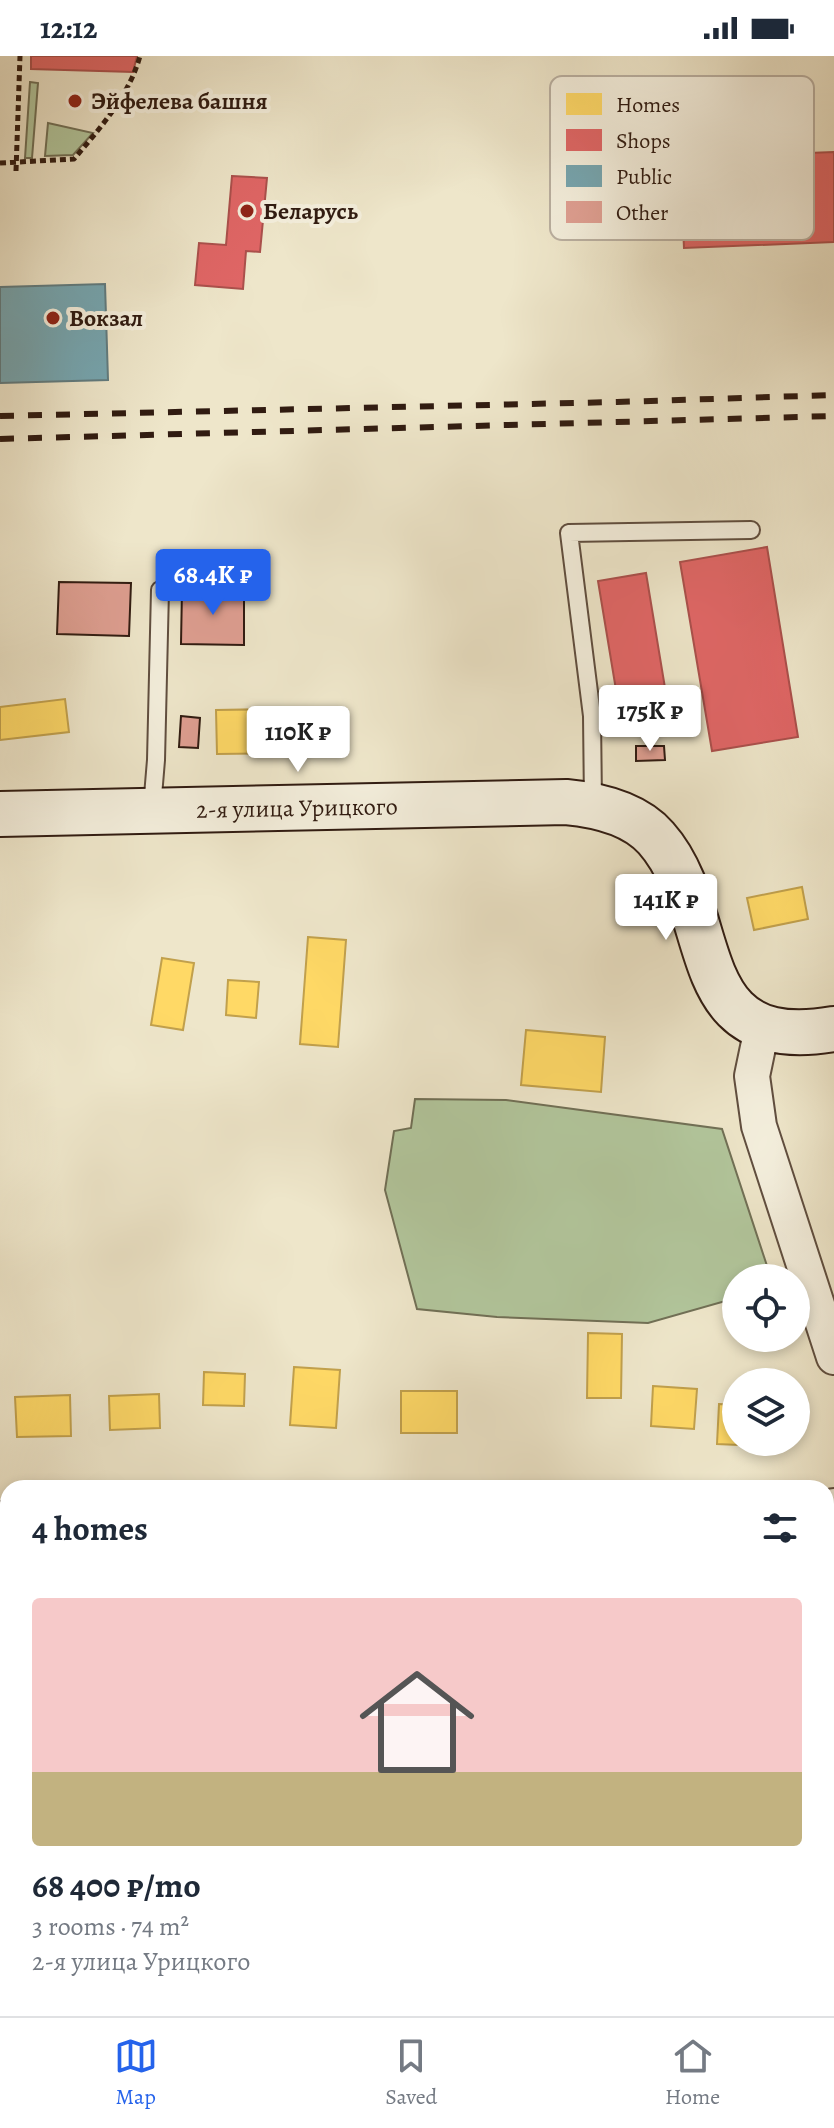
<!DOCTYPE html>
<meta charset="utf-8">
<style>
:root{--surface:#fff;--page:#f6f6f7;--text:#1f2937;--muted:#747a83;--line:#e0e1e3;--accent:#2563eb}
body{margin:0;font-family:Alegreya,serif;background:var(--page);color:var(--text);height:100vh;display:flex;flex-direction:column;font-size:30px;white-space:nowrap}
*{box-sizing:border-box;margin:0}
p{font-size:26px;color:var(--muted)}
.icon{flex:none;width:44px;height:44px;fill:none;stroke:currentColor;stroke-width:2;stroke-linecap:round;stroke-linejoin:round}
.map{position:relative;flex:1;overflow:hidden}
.side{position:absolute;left:0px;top:1424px;width:834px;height:536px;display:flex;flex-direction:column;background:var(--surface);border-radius:24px 24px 0 0;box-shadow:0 4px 12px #0003}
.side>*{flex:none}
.fabs{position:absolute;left:722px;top:1208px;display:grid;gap:16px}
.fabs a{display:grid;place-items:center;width:88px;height:88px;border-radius:50%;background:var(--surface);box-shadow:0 4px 12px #0003;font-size:40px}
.price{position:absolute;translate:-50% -68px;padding:0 18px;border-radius:8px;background:#fff;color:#222;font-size:26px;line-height:52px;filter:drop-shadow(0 2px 4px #0008)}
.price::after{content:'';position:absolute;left:50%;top:48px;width:24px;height:18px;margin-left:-12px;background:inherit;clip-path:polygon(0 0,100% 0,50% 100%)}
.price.active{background:var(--accent);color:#fff}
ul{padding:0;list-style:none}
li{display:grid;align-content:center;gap:16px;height:424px;padding:0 32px}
li span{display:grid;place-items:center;height:248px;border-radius:8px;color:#555}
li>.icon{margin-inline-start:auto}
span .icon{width:144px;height:144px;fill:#fffc;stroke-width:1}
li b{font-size:34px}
h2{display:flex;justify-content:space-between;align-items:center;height:96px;padding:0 32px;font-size:34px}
.status{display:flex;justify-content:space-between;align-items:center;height:56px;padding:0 40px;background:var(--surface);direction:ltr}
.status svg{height:22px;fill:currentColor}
.menu{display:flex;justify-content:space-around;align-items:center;height:112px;border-top:2px solid var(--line);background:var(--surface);font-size:22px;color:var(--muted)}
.menu a{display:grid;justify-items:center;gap:4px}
.menu .active{color:var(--accent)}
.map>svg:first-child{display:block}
</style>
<div class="status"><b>12:12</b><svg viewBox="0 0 49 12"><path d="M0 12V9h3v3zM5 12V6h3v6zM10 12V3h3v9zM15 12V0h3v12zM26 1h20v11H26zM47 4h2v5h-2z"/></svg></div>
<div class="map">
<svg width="834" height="1960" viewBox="0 0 834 1960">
<rect width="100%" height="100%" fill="#eee6ca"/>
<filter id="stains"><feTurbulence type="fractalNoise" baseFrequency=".0025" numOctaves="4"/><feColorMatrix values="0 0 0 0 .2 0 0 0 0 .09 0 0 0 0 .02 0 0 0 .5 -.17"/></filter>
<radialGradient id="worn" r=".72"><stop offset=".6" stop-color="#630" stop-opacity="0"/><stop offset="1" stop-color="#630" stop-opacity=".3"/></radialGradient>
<!-- green -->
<path fill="#b2c69c" stroke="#717056" stroke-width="2" d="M 30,26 L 38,27 L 32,102 L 25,102 Z
M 48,67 L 93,77 L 73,99 L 45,100 Z
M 415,1043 L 506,1044 L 722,1073 L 771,1222 L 736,1222 L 736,1242 L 648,1267 L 497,1261 L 417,1253 L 385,1134 L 394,1075 L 411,1072 Z"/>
<!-- homes -->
<path fill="#ffd966" stroke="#c1a04c" stroke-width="2" d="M 65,643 L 69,676 L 0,684 L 0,651 Z
M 280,653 L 280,697 L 217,698 L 216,654 Z
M 802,831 L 808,863 L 754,874 L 747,842 Z
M 308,881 L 346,884 L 338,991 L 300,988 Z
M 162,902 L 194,907 L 183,974 L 151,969 Z
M 228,924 L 259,926 L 256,962 L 226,959 Z
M 526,974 L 605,981 L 601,1036 L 521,1029 Z
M 588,1277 L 622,1278 L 621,1342 L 587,1342 Z
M 294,1311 L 340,1314 L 336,1372 L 290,1369 Z
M 204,1316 L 245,1318 L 244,1350 L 203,1349 Z
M 653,1330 L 697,1333 L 694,1373 L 651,1370 Z
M 401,1335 L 457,1335 L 457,1377 L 401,1377 Z
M 159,1338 L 160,1372 L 110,1374 L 109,1340 Z
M 70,1339 L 71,1380 L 17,1381 L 15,1341 Z
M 719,1348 L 736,1349 L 736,1386 L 761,1386 L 761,1390 L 717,1388 Z
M 0,1516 L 8,1516 L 8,1572 L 0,1572 Z
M 77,1952 L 137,1952 L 137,1960 L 77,1960 Z
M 570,1952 L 604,1952 L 604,1953 L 581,1960 L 572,1960 Z"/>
<!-- shops -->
<path fill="#e06666" stroke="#ab504c" stroke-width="2" d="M 31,0 L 137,0 L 133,16 L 31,13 Z
M 834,96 L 834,186 L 684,192 L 680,102 Z
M 232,120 L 267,122 L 260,196 L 246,195 L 243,233 L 195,229 L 199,187 L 226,189 Z
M 767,491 L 798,681 L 712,695 L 680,506 Z
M 646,517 L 667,644 L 619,652 L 598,525 Z
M 826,1548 L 828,1548 L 834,1562 L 834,1650 L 826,1653 Z"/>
<!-- public -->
<path fill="#76a5af" stroke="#617c80" stroke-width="2" d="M 105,228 L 108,324 L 0,327 L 0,231 Z"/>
<!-- building -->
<path fill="#df9f92" stroke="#301b11" stroke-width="2" d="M 59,526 L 131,527 L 129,580 L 57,578 Z
M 182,533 L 244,534 L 244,589 L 181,588 Z
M 181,660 L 200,662 L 198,692 L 179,691 Z
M 636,690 L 664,690 L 665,704 L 636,705 Z"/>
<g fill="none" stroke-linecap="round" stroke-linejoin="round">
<defs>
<path id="lane" d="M 593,747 L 592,660 L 569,477 L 751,474
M 152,752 L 156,704 L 160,534
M 0,1604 L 8,1604
M 49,1960 L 50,1952"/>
<path id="street" d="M 762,972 L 752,1020 L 759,1070 L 834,1301
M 826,1452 L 834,1450
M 0,1463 L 8,1464
M 826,1926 L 834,1923
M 218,1952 L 218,1960
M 719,1960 L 744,1952"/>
<path id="secondary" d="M 0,758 L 566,746 C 598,749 634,757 656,782 C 723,857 680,1000 834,973"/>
</defs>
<!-- lane casing -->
<use href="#lane" stroke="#604e3f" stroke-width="20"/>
<!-- street casing -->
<use href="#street" stroke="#604e3f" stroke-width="38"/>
<!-- secondary casing -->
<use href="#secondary" stroke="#301b11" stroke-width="48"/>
<!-- path -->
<path stroke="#301b11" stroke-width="5" stroke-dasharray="6 4" stroke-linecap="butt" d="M 0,107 L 74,103 C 100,72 129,40 140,0
M 16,115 L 20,0
M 0,1772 L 8,1763
M 0,1845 L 8,1852"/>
<!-- lane -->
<use href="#lane" stroke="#f4efdd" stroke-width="16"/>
<!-- street -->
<use href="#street" stroke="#f4efdd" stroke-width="34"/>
<!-- secondary -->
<use href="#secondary" stroke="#f4efdd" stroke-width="44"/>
<!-- rail -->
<path stroke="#301b11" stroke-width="6" stroke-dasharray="14 14" stroke-linecap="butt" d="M 0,360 L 617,346 L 834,339
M 0,383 L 834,360"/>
</g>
<!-- markers -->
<g fill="#8f2418" stroke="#f4efdd" stroke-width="3">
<circle cx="75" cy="45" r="8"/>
<circle cx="247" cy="155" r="8"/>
<circle cx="53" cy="262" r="8"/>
</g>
<g text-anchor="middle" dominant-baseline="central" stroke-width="8" stroke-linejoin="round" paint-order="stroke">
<!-- poi labels -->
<g font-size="24" font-weight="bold" fill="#301b11" stroke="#f4efdd" text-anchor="start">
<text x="91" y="45">Эйфелева башня</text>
<text x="263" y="155">Беларусь</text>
<text x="69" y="262">Вокзал</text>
</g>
<!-- street labels -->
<g font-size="24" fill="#301b11" stroke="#f4efdd">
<text transform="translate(297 752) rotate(-1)">2-я улица Урицкого</text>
</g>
</g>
<!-- legend -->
<rect x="550" y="20" width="264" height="164" rx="12" fill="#f4efdd" stroke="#b9afa0" stroke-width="2"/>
<rect x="566" y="37" width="36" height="22" fill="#ffd966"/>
<rect x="566" y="73" width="36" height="22" fill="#e06666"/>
<rect x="566" y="109" width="36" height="22" fill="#76a5af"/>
<rect x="566" y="145" width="36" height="22" fill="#df9f92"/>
<g font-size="22" fill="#301b11">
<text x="616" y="56">Homes</text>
<text x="616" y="92">Shops</text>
<text x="616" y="128">Public</text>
<text x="616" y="164">Other</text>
</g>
<rect width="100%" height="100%" filter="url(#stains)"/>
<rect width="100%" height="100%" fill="url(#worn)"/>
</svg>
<div class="fabs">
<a><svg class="icon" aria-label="locate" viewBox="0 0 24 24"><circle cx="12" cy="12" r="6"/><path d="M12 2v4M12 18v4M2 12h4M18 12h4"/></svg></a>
<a><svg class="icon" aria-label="layers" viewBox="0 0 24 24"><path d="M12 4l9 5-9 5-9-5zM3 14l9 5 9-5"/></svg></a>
</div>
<b class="price active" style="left:213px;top:561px">68.4K ₽</b>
<b class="price" style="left:650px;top:697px">175K ₽</b>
<b class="price" style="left:298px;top:718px">110K ₽</b>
<b class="price" style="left:666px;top:886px">141K ₽</b>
<section class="side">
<h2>4 homes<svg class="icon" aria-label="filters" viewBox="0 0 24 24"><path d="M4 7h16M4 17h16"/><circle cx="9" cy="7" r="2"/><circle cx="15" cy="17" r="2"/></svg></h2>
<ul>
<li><span style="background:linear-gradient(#f6c9c9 70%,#c2b280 0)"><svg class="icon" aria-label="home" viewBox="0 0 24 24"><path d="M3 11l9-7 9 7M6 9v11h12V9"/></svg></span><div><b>68 400 ₽/mo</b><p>3 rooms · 74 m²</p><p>2-я улица Урицкого</p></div></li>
</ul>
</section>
</div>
<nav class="menu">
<a class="active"><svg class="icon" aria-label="map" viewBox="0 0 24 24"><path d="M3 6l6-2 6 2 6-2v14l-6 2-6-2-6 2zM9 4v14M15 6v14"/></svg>Map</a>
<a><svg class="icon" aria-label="saved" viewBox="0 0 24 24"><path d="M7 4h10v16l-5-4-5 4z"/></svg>Saved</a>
<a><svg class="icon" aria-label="home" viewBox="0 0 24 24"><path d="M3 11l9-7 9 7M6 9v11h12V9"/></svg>Home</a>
</nav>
